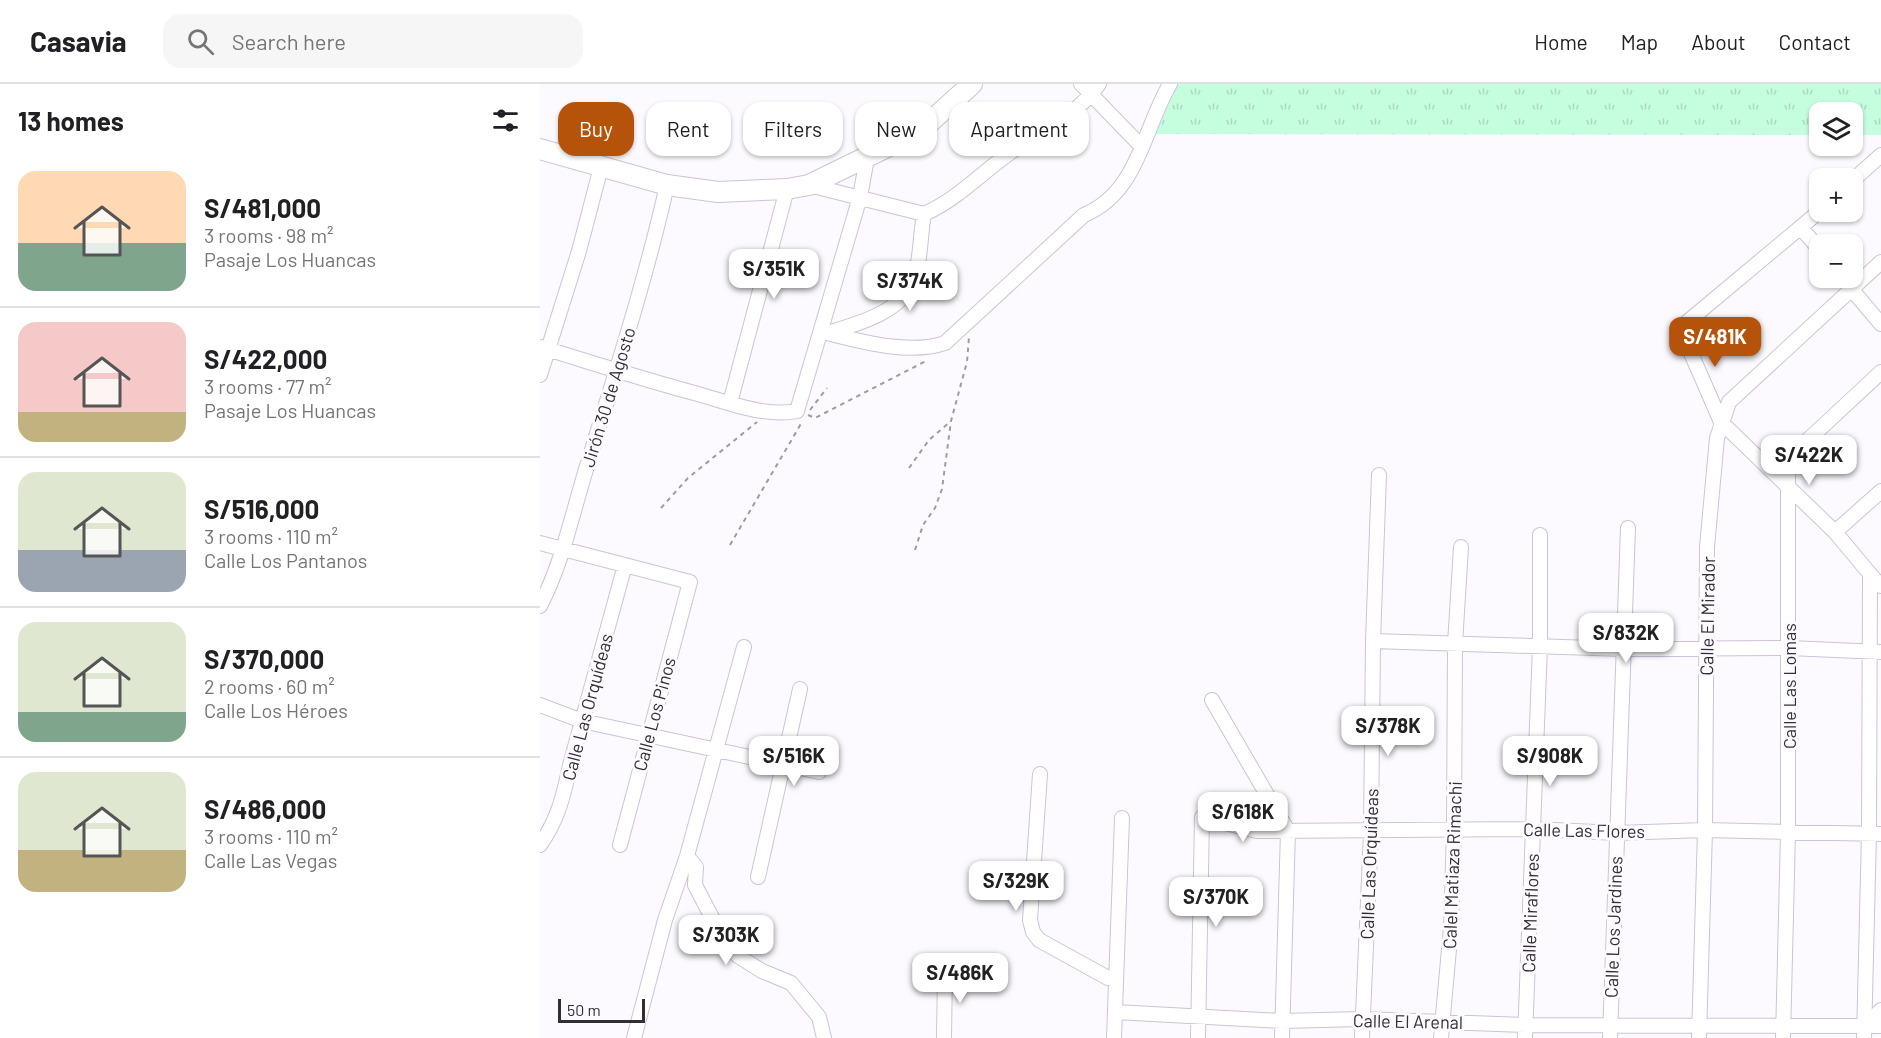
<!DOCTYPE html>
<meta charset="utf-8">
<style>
:root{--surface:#fff;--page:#f6f6f6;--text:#202124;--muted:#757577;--line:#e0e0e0;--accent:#b45309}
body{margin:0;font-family:Barlow,sans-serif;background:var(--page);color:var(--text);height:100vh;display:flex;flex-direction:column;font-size:22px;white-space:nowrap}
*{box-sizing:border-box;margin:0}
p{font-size:20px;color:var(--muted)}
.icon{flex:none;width:33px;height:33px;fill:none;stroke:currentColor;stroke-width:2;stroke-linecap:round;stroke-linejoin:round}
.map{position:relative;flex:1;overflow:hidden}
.details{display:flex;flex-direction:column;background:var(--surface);width:540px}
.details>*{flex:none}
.top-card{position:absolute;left:18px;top:18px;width:570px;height:54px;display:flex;gap:12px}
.fabs{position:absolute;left:1269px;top:18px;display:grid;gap:12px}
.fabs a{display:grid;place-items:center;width:54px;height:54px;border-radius:12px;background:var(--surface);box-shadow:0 2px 4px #0004;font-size:30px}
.scale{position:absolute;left:18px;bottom:15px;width:87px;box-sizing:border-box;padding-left:6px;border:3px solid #332e36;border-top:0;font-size:16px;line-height:21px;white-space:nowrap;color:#332e36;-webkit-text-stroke:4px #fdfaff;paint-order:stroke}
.price{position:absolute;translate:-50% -51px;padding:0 14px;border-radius:12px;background:#fff;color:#222;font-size:20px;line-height:39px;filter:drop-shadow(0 2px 3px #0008)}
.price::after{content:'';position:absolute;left:50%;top:36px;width:18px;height:14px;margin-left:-9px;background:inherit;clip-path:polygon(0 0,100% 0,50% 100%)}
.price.on{background:var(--accent);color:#fff}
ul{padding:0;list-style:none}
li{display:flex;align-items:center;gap:18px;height:150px;padding:0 18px}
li+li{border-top:2px solid var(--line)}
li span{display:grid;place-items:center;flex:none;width:168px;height:120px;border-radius:18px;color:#555}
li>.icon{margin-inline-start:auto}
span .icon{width:72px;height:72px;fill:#fffc;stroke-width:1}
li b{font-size:26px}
h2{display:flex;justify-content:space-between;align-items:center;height:72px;padding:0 18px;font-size:26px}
.chip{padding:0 21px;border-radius:18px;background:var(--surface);box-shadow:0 2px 4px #0004;font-size:21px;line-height:54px}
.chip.on{background:var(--accent);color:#fff}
header{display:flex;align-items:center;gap:36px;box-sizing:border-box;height:84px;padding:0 30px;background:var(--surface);border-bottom:2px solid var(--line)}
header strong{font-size:28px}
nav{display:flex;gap:33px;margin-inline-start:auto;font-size:21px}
.search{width:420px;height:54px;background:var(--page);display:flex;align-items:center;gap:15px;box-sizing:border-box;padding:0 21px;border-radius:18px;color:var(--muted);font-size:22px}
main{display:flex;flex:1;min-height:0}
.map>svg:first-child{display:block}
</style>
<header>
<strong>Casavia</strong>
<div class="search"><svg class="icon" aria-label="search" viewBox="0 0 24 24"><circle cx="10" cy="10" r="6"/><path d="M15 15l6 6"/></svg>Search here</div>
<nav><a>Home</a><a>Map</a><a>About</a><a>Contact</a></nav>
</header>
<main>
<section class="details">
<h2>13 homes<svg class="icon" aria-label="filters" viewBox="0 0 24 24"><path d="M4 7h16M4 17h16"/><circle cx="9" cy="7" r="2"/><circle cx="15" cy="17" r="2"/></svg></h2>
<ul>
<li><span style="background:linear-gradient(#ffd9b3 60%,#7fa58c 0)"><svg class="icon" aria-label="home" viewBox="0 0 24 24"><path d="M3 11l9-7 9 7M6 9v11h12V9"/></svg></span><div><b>S/481,000</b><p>3 rooms · 98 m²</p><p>Pasaje Los Huancas</p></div></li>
<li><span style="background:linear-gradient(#f6c9c9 75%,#c2b280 0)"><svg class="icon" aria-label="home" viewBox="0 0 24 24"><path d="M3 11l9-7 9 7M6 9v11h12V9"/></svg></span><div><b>S/422,000</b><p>3 rooms · 77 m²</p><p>Pasaje Los Huancas</p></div></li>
<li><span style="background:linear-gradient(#dfe7d0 65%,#9aa5b1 0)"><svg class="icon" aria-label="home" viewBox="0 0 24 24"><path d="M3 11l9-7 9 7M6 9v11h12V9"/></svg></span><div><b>S/516,000</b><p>3 rooms · 110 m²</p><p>Calle Los Pantanos</p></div></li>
<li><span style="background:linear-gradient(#dfe7d0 75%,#7fa58c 0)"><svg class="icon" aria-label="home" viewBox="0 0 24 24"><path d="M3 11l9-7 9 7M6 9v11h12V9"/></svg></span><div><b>S/370,000</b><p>2 rooms · 60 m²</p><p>Calle Los Héroes</p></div></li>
<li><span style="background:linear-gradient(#dfe7d0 65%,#c2b280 0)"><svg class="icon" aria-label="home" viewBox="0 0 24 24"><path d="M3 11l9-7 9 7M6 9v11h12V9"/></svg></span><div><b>S/486,000</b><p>3 rooms · 110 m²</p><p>Calle Las Vegas</p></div></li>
</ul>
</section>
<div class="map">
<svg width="1341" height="954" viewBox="0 0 1341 954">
<defs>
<pattern id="grass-tufts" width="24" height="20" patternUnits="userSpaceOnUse" patternTransform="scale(1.5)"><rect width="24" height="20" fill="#c5fddf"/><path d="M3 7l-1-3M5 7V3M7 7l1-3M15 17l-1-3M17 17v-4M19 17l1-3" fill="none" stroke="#aad9c0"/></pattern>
</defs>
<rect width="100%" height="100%" fill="#fdfaff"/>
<!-- grass -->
<path fill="url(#grass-tufts)" d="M 638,0 L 1341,0 L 1341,51 L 1313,51 L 1312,28 L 1280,28 L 1279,51 L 615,50 Z"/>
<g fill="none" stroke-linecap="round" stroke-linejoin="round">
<defs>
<path id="street" d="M 541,0 L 601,62
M 1312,97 L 1341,71
M 269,101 L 384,130 C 418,115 441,89 471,68 C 503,47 536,32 559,0
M 1280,127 L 1140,244 L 1181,338 L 1295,448 L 1330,490
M 1261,144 L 1280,166
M 1302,194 L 1341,240
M 287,249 C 323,258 370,271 405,259 L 544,131 C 598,109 603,46 630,0
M 288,249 C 316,240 360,229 373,198 C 381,179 380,151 384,130
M 0,263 C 53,279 105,296 158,310 C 190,319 224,333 257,327 L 320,113 L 327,74
M 0,291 L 39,167 L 61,83
M 190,319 L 247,105
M 1295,448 L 1341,407
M 0,459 L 150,498 L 80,761
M 0,522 C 23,478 33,426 48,379 C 76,287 106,195 127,101
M 833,557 L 1084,565 L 1249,564 L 1341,568
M 672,616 L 748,747 L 742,954
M 0,621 L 42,637 L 279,688
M 500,690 L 490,836 L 493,848 L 499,856 L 568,894 L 576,896
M 0,761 C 18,736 24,710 30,681 L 85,481
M 147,772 L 156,783 L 155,801 L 181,851 L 198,872 L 222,887 L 251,899 L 279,933 L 284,954
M 218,793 L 260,605
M 575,928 L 742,937 L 822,935 L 985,941 L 1341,942
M 1325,942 L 1341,926
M 94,954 L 125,836 L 147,772 L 204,563
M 404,954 L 405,886
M 574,954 L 582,734
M 658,954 L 662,733 L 717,747 L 993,745 L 1077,749 L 1165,746 L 1341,750
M 822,954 L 831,748 L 833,557 L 839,391
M 901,954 L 911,843 L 914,747 L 915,560 L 921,463
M 985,954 L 1000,562 L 1000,451
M 1070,954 L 1088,444
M 1159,954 L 1165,746 L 1167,463 L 1177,354 L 1189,318 L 1341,178
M 1243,954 L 1248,749 L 1248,389 L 1250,376 L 1256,367 L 1341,288
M 1324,954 L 1329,750 L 1330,490 L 1341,502"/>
<path id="secondary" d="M 0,65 L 127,101 L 178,108 L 247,105 L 269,101 L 380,47 L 432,0"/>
</defs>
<!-- street casing -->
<use href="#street" stroke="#cec2d7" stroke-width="16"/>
<!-- secondary casing -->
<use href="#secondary" stroke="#cec2d7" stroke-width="22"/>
<!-- path -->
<path stroke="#9f9ba2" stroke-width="2" stroke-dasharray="4.5 4.5" stroke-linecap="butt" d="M 270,326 L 287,304
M 268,331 L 275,334 L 388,276
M 369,384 L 389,356 L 411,337
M 121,424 L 148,394 L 217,338
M 190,461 L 262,338
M 375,466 L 383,441 L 395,424 L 402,405 L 411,337 L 427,278 L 429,253"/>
<!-- street -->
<use href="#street" stroke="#fff" stroke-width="14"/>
<!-- secondary -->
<use href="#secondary" stroke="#fff" stroke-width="20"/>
</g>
<g text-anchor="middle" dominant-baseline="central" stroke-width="6" stroke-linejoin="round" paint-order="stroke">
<!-- street labels -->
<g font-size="18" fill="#332e36" stroke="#fdfaff">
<text transform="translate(68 313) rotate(-73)">Jirón 30 de Agosto</text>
<text transform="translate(1167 532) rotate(-89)">Calle El Mirador</text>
<text transform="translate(1249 602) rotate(-90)">Calle Las Lomas</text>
<text transform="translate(47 623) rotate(-75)">Calle Las Orquídeas</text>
<text transform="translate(114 630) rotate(-75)">Calle Los Pinos</text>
<text transform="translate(1044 746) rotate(1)">Calle Las Flores</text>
<text transform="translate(829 780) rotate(-88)">Calle Las Orquídeas</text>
<text transform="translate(912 781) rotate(-88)">Calel Matiaza Rimachi</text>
<text transform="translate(990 829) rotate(-88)">Calle Miraflores</text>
<text transform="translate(1073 843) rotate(-88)">Calle Los Jardines</text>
<text transform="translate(868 937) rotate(1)">Calle El Arenal</text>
</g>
</g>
</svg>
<div class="fabs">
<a><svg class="icon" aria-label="layers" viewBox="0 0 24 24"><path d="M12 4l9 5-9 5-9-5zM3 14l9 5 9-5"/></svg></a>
<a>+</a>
<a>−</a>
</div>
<div class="scale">50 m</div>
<b class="price" style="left:234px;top:216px">S/351K</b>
<b class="price" style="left:370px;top:228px">S/374K</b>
<b class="price on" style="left:1175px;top:284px">S/481K</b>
<b class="price" style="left:1269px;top:402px">S/422K</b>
<b class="price" style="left:1086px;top:580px">S/832K</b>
<b class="price" style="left:848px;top:673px">S/378K</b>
<b class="price" style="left:254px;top:703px">S/516K</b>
<b class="price" style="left:1010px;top:703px">S/908K</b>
<b class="price" style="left:703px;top:759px">S/618K</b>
<b class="price" style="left:476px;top:828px">S/329K</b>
<b class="price" style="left:676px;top:844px">S/370K</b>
<b class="price" style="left:186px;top:882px">S/303K</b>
<b class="price" style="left:420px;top:920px">S/486K</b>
<div class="top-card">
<a class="chip on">Buy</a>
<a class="chip">Rent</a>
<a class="chip">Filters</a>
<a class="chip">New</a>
<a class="chip">Apartment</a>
</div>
</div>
</main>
